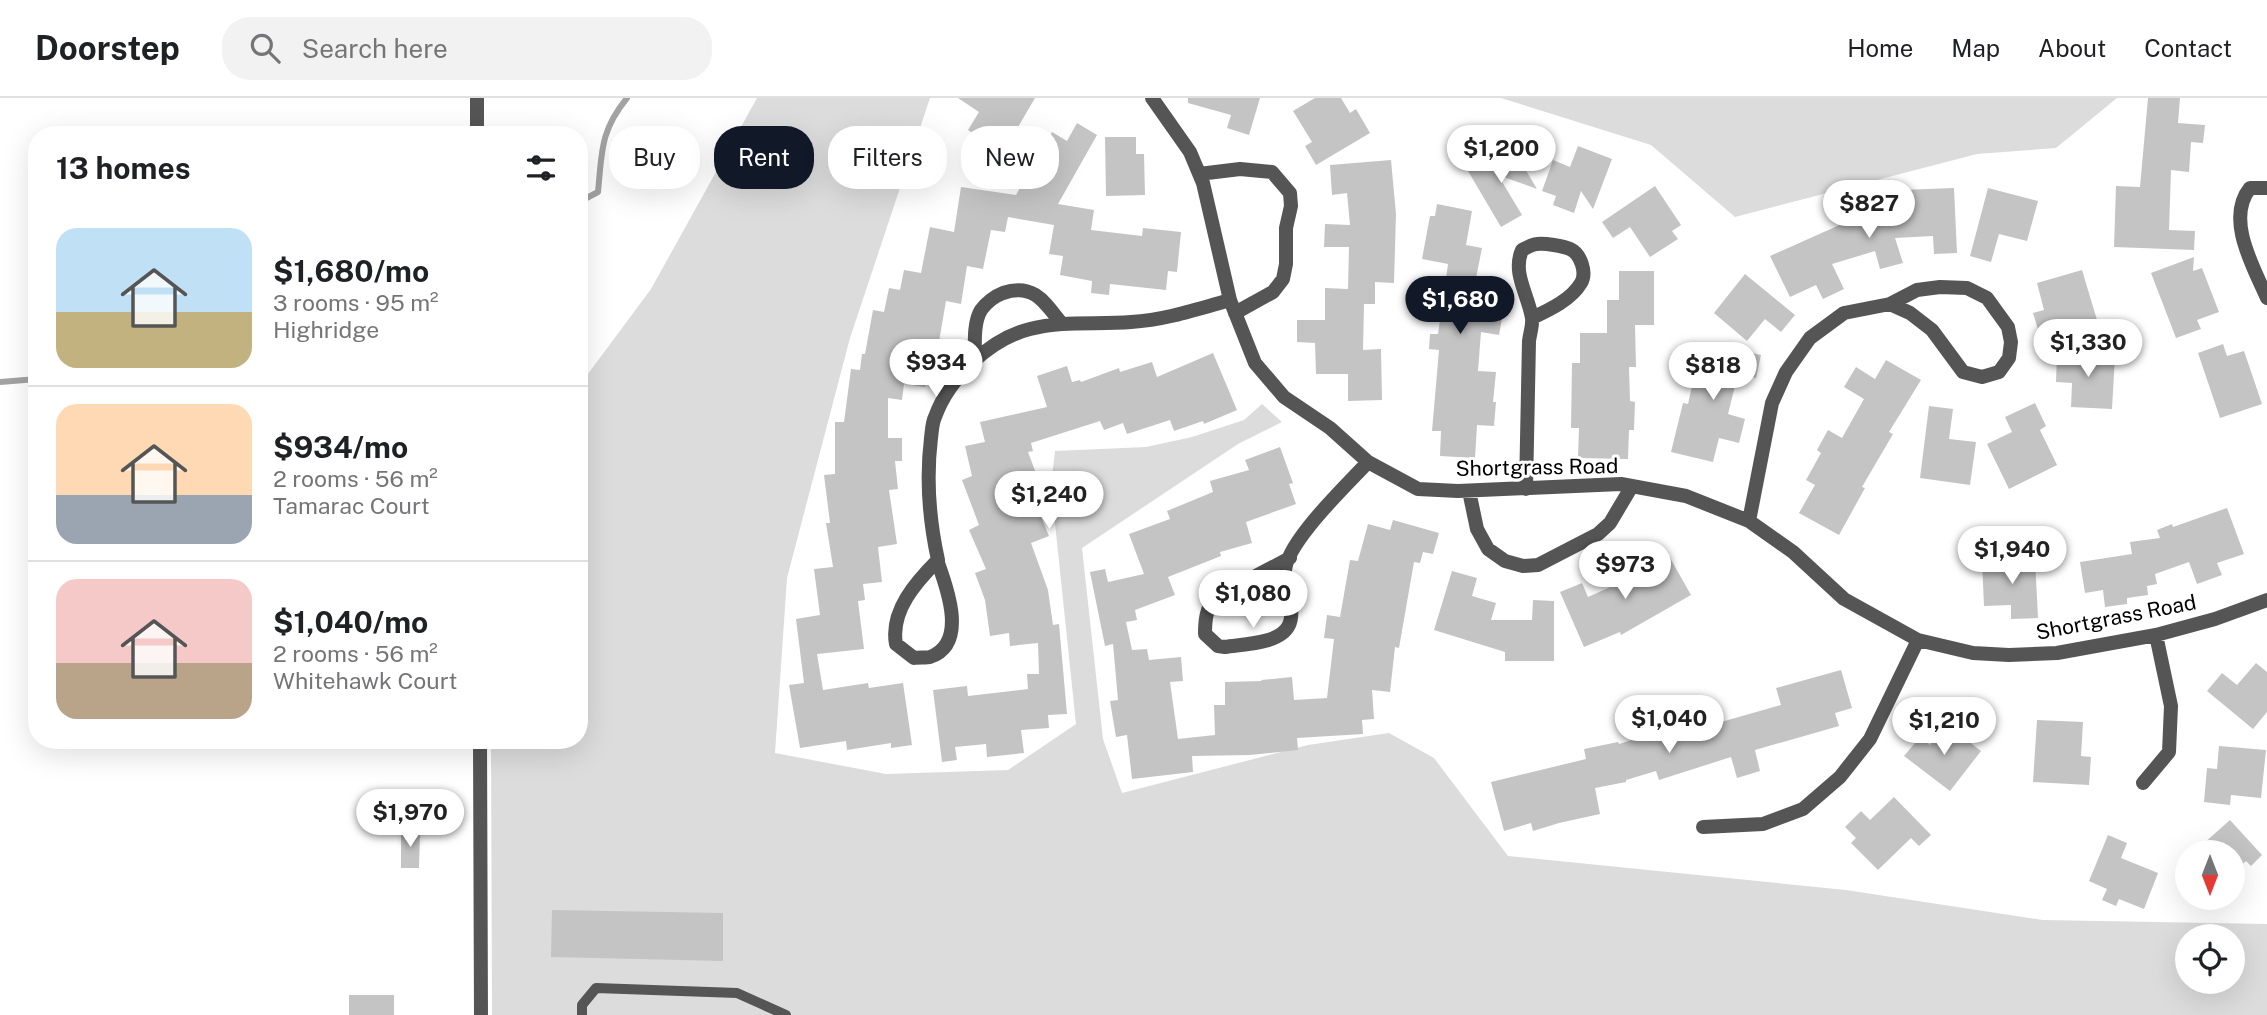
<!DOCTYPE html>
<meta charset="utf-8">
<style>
:root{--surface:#fff;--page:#f2f2f2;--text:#202124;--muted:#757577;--line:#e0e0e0;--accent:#111827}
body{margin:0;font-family:"Public Sans",sans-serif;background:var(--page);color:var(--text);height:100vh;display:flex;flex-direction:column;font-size:26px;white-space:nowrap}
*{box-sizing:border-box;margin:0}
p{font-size:23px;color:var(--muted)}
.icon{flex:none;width:38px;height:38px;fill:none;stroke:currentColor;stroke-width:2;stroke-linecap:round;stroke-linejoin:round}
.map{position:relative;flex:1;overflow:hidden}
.panel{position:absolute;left:28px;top:28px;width:560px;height:623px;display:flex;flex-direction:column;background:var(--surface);border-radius:28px;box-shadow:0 7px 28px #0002}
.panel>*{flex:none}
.hud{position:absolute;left:609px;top:28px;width:665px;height:63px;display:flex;gap:14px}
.needle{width:46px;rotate:180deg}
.tools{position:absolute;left:2175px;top:742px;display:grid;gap:14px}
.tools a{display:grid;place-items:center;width:70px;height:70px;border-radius:50%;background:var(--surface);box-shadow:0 7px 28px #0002;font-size:35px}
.price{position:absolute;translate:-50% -60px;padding:0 16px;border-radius:24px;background:#fff;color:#222;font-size:23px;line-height:46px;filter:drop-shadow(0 2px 4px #0008)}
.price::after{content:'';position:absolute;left:50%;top:42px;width:21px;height:16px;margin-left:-10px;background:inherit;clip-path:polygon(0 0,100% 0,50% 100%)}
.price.selected{background:var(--accent);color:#fff}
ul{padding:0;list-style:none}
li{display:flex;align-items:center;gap:21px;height:175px;padding:0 28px}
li+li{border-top:2px solid var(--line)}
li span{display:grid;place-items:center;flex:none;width:196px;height:140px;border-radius:21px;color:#555}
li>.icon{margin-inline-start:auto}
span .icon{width:84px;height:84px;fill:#fffc;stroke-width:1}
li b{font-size:30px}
h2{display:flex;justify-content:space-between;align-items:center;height:84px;padding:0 28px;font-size:30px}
.pill{padding:0 24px;border-radius:28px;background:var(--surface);box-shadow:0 7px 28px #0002;font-size:24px;line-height:63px}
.pill.selected{background:var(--accent);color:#fff}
header{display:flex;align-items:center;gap:42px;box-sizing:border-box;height:98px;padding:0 35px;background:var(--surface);border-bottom:2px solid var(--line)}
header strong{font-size:33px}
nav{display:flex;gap:38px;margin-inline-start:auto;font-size:24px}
.search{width:490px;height:63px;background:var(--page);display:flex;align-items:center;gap:18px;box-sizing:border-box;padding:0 24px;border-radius:28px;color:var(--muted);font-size:26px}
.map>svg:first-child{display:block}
</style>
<header>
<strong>Doorstep</strong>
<div class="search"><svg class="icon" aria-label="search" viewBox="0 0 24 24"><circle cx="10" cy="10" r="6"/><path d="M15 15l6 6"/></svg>Search here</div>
<nav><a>Home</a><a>Map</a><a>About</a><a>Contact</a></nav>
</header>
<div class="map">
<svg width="2267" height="917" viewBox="0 0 2267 917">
<rect width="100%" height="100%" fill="#fff"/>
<!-- green -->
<path fill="#dcdcdc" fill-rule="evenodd" d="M 757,0 L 930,0 L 850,240 L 787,480 L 775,655 L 886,676 L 1008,672 L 1076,626 L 1051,387 L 1055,353 L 1146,349 L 1192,339 L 1244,322 L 1262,306 L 1282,324 L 1238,346 L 1082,450 L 1103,641 L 1122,695 L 1308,647 L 1389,635 L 1434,660 L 1508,758 L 1846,792 L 2043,822 L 2267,826 L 2267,917 L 492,917 L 491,642 L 579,642 L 579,288 L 651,191 ZM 2188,838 L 2233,838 L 2233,884 L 2188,884 Z
M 1501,0 L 2117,0 L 2056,50 L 1977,56 L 1735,119 L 1651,47 Z"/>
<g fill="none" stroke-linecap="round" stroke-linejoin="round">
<!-- stream -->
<path stroke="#a3a3a3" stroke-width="6" d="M 579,104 L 598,94 C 602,54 600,33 627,0
M 0,284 L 37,281"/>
</g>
<!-- building -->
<path fill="#c4c4c4" d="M 958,0 L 1035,0 L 1014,36 L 1040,54 L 1052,34 L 1067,43 L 1077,25 L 1097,37 L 1058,106 L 1094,112 L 1091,132 L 1142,138 L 1143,130 L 1181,134 L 1177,174 L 1168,173 L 1166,192 L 1110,186 L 1109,197 L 1091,195 L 1092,183 L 1060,177 L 1063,158 L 1049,156 L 1054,127 L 1008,119 L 1005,134 L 991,132 L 983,171 L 967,168 L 961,206 L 946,203 L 936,261 L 929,260 L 925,289 L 904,286 L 902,302 L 888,300 L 888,340 L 902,340 L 902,363 L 895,363 L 898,391 L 889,392 L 897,446 L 878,449 L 882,484 L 863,486 L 865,502 L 858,503 L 864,551 L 817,556 L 823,592 L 868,585 L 869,590 L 903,585 L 912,647 L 891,650 L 891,645 L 847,652 L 846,643 L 800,650 L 789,587 L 804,585 L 796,521 L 820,517 L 814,471 L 833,469 L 826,425 L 830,425 L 824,377 L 835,376 L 835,324 L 844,324 L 851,271 L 860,272 L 862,256 L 865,256 L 873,212 L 884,214 L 889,190 L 900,192 L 904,172 L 921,175 L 930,129 L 954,134 L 961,89 L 1016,97 L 1029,73 L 968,32 L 979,14 Z
M 1188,0 L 1260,0 L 1249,37 L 1227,30 L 1231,17 L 1188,5 Z
M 1315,0 L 1341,0 L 1350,15 L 1356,11 L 1370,35 L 1316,67 L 1305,48 L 1312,44 L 1293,13 Z
M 2148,0 L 2180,0 L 2178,25 L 2205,27 L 2203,45 L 2191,44 L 2189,74 L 2171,72 L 2169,132 L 2195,133 L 2194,152 L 2114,149 L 2116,88 L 2140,89 Z
M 1105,39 L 1136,39 L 1136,56 L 1144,56 L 1145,97 L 1106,98 Z
M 1578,48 L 1612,61 L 1593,111 L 1581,93 L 1574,115 L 1553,107 L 1556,98 L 1542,93 L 1553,62 L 1570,69 Z
M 1514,52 L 1537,91 L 1498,77 L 1522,117 L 1501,129 L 1468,73 L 1488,61 L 1491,65 Z
M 1391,62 L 1396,116 L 1394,185 L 1375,184 L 1375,206 L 1364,206 L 1363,252 L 1381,251 L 1382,302 L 1348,303 L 1348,276 L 1316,276 L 1315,245 L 1297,244 L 1297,222 L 1325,222 L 1325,190 L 1348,191 L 1349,149 L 1324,149 L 1325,126 L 1350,127 L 1347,95 L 1332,97 L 1330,67 Z
M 1655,88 L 1681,127 L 1672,133 L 1678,141 L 1650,159 L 1630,129 L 1613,140 L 1602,124 Z
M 1954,90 L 1957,155 L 1934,156 L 1933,138 L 1895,140 L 1903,165 L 1880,171 L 1875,153 L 1832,166 L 1844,191 L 1823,201 L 1816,187 L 1790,199 L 1770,158 L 1853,121 L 1849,109 L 1870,103 L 1874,115 L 1901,107 L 1901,92 Z
M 1988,90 L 2038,103 L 2027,143 L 1999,136 L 1991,164 L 1970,158 Z
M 1437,106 L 1472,113 L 1466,147 L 1482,150 L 1476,180 L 1484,181 L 1482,193 L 1490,194 L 1488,212 L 1503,214 L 1499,237 L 1481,234 L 1478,273 L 1496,274 L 1493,304 L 1496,304 L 1494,328 L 1477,327 L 1475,360 L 1440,358 L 1441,333 L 1432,333 L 1439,252 L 1429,251 L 1430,236 L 1438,236 L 1448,166 L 1422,161 L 1430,118 L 1435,118 Z
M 2194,159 L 2193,173 L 2202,170 L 2219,214 L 2197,222 L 2201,231 L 2176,240 L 2151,175 Z
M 2082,172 L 2097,222 L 2040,238 L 2033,215 L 2044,212 L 2037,185 Z
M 1619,173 L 1654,173 L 1654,227 L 1635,227 L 1636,269 L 1629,269 L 1630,303 L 1635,304 L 1634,332 L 1629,332 L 1628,361 L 1578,360 L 1579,330 L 1571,330 L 1572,265 L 1580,265 L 1580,235 L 1607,235 L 1607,202 L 1619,202 Z
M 1745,176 L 1795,217 L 1781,234 L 1765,221 L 1747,243 L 1714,215 Z
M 1702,244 L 1761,257 L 1756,280 L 1738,276 L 1728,316 L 1745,321 L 1739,345 L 1719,340 L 1713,364 L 1671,354 L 1683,305 L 1688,306 Z
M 2223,246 L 2227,258 L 2244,253 L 2262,306 L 2220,320 L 2198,255 Z
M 1213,255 L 1237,312 L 1204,326 L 1203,323 L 1174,333 L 1170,322 L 1127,336 L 1123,325 L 1104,332 L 1100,323 L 1031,345 L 1033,353 L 1028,354 L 1043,394 L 1032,398 L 1049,438 L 1031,445 L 1048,492 L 1053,527 L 1059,526 L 1067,616 L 1048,617 L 1049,630 L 1021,632 L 1024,655 L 987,659 L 986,646 L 955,649 L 957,662 L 942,664 L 933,592 L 967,588 L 968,598 L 1028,591 L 1027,576 L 1039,576 L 1038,545 L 1010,548 L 1009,535 L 990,538 L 985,502 L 975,475 L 986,471 L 969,432 L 979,427 L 962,382 L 972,378 L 965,348 L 985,344 L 980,324 L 1047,309 L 1037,278 L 1067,268 L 1072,284 L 1080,282 L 1081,284 L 1119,270 L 1120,274 L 1152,264 L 1157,279 Z
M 2057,255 L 2115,258 L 2112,311 L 2071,309 L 2072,285 L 2056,284 Z
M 1886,262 L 1921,282 L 1889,334 L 1893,336 L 1862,389 L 1865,390 L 1839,437 L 1799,415 L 1815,387 L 1806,382 L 1821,355 L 1817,352 L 1828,332 L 1842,340 L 1864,301 L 1844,289 L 1856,269 L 1875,281 Z
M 2035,305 L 2046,328 L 2040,332 L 2057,367 L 2009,391 L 1987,346 L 2012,334 L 2005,319 Z
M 1929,308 L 1953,311 L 1949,341 L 1976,344 L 1970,387 L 1920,380 Z
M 1280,349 L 1293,385 L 1289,386 L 1296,406 L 1246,424 L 1252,445 L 1220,454 L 1221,458 L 1168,479 L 1175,497 L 1135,512 L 1137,522 L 1126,524 L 1132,552 L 1147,551 L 1149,562 L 1181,559 L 1183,583 L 1170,584 L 1178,641 L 1215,637 L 1214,607 L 1225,607 L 1225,584 L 1262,583 L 1261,582 L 1292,579 L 1294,602 L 1327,600 L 1334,541 L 1324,540 L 1327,517 L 1340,519 L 1350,462 L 1358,463 L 1368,426 L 1390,432 L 1393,422 L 1439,435 L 1433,456 L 1423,454 L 1420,465 L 1414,464 L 1399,550 L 1395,549 L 1390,594 L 1372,592 L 1374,621 L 1362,622 L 1363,636 L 1297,640 L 1298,652 L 1250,657 L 1192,658 L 1193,674 L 1132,681 L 1127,637 L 1116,639 L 1110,603 L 1118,602 L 1113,546 L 1105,548 L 1090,474 L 1105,471 L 1108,484 L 1144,476 L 1129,436 L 1170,421 L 1167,413 L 1213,394 L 1210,383 L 1249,372 L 1245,362 Z
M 2227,410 L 2244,456 L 2217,465 L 2222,477 L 2197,486 L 2189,464 L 2155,476 L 2157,486 L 2147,488 L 2148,497 L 2127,500 L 2127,506 L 2105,509 L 2103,492 L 2085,495 L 2080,464 L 2132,456 L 2130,444 L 2160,440 L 2157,432 L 2172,426 L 2173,429 Z
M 1669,458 L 1691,497 L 1621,537 L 1620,534 L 1584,549 L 1560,494 L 1582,485 L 1588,499 L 1624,483 L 1617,471 L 1635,460 L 1643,473 Z
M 2035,461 L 2038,520 L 2011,521 L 2011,507 L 1984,508 L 1982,463 Z
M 1452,473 L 1477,480 L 1472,498 L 1496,505 L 1491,522 L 1532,522 L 1533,502 L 1554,503 L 1554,563 L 1505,563 L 1505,554 L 1434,532 Z
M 2256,565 L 2267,574 L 2267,614 L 2253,631 L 2207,593 L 2222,575 L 2237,587 Z
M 1841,572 L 1852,610 L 1835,615 L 1839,628 L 1755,652 L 1760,673 L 1737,680 L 1731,659 L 1659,682 L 1656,673 L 1626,682 L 1626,684 L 1595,690 L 1600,716 L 1559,725 L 1533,733 L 1531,725 L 1504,733 L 1491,684 L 1586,661 L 1584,651 L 1618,644 L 1619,646 L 1697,622 L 1700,630 L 1781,607 L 1776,590 Z
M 2037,622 L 2083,624 L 2081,658 L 2091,659 L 2089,687 L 2033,684 Z
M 1946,626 L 1981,653 L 1950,693 L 1904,658 L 1920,639 L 1930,647 Z
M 2219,648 L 2266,652 L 2261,700 L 2231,697 L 2230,707 L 2204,704 L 2207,670 L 2217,671 Z
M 1894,699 L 1931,737 L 1919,748 L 1911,740 L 1878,772 L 1851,745 L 1856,740 L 1845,729 L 1861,713 L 1870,722 Z
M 2230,722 L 2262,757 L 2251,768 L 2246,763 L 2233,775 L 2233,754 L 2194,754 Z
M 401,732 L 420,733 L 419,770 L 401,770 Z
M 2108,737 L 2127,745 L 2121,760 L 2158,775 L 2144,811 L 2119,801 L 2116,808 L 2102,802 L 2107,791 L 2089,783 Z
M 552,812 L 723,815 L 723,863 L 551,859 Z
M 349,897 L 394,897 L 394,917 L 349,917 Z"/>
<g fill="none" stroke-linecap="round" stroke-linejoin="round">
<!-- lane -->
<path stroke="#555" stroke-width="10" d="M 582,917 L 582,907 L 596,890 L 737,895 L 786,917"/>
<!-- street -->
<path stroke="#555" stroke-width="14" d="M 477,0 L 477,37
M 1152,0 L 1190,54 L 1203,85 L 1230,202 L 1255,265 L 1284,299 L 1330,330 L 1368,364 L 1418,391 L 1458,393 L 1621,386 L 1686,398 L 1749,423 L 1793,454 L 1844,501 L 1918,542 L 1973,555 L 2009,557 L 2057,555 L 2156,537 L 2215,521 L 2267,502
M 1199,76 L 1240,71 L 1272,74 L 1290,95 L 1291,108 L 1286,130 L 1286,166 L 1283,181 L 1273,194 L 1235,215
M 2267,90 L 2250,90 C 2225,121 2254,170 2267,200
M 975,262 C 975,247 973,225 981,212 C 986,205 995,198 1003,195 C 1033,185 1044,203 1061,225
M 1526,391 L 1529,243 C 1530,235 1533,227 1532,220 C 1528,196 1512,175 1522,152 C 1526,150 1533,146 1537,146 C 1545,145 1563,148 1570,151 C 1581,156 1587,175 1581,185 C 1571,202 1549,212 1532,220
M 1469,393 L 1477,431 L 1488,451 L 1505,463 L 1523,468 L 1538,467 L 1598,436 L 1610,425 L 1632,388
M 1749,423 L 1772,305 L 1786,274 L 1810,240 L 1844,215 L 1890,206 L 1917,192 L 1940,189 L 1967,190 L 1987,200 L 2008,229 L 2011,244 L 2009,260 L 1999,274 L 1982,279 L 1963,274 L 1932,232 L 1910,215 L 1890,206
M 1290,460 L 1216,499 C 1206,510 1205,522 1205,536 L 1218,548 L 1225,549 C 1244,546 1280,546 1289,527 C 1296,512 1285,489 1285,474 C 1285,445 1348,386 1368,364
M 938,462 C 916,484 890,513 896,546 L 914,560 C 919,559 926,560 930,559 C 968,546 947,490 938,465 L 938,462 C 929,421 926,381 931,340 C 932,333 932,325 935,319 C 949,280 990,241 1030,231 C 1064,222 1097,227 1131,224 C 1165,222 1198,211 1230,202
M 480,642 L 481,917
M 2143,685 L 2169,654 L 2171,608 L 2156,537
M 1703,729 L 1763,726 L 1803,711 L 1840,679 L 1870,641 L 1918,542"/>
</g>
<g text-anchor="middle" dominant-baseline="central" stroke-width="6" stroke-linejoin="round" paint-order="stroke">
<!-- street labels -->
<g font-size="21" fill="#000" stroke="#fff">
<text transform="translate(1537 369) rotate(-1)">Shortgrass Road</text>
<text transform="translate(2116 519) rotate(-11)">Shortgrass Road</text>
</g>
</g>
</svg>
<div class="tools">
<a><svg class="needle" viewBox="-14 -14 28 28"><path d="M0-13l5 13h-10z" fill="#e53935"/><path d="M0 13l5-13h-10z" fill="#757577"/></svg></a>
<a><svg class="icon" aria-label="locate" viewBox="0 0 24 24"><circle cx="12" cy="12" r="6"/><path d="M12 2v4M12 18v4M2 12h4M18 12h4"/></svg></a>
</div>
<b class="price" style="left:1501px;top:87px">$1,200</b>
<b class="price" style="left:1869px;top:142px">$827</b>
<b class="price selected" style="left:1460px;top:238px">$1,680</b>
<b class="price" style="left:2088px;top:281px">$1,330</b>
<b class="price" style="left:936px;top:301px">$934</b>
<b class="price" style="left:1713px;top:304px">$818</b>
<b class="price" style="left:1049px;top:433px">$1,240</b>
<b class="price" style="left:2012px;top:488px">$1,940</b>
<b class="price" style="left:1625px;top:503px">$973</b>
<b class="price" style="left:1253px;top:532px">$1,080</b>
<b class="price" style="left:1669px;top:657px">$1,040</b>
<b class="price" style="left:1944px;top:659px">$1,210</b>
<b class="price" style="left:410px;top:751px">$1,970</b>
<div class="hud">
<a class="pill">Buy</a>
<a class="pill selected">Rent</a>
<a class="pill">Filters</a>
<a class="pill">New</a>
</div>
<section class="panel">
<h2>13 homes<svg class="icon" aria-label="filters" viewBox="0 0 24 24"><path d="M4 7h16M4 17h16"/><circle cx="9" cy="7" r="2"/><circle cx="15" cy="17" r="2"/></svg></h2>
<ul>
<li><span style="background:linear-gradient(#bfe0f5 60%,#c2b280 0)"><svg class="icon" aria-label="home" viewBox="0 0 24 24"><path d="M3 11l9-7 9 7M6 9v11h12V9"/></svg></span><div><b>$1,680/mo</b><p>3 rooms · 95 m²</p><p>Highridge</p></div></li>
<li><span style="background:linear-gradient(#ffd9b3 65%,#9aa5b1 0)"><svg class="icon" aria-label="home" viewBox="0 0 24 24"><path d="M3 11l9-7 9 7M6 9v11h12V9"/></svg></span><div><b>$934/mo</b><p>2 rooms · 56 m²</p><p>Tamarac Court</p></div></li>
<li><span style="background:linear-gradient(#f6c9c9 60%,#b9a48a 0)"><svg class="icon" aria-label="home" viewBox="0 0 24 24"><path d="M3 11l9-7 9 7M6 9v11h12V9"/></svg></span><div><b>$1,040/mo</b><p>2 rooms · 56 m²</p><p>Whitehawk Court</p></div></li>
</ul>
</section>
</div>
